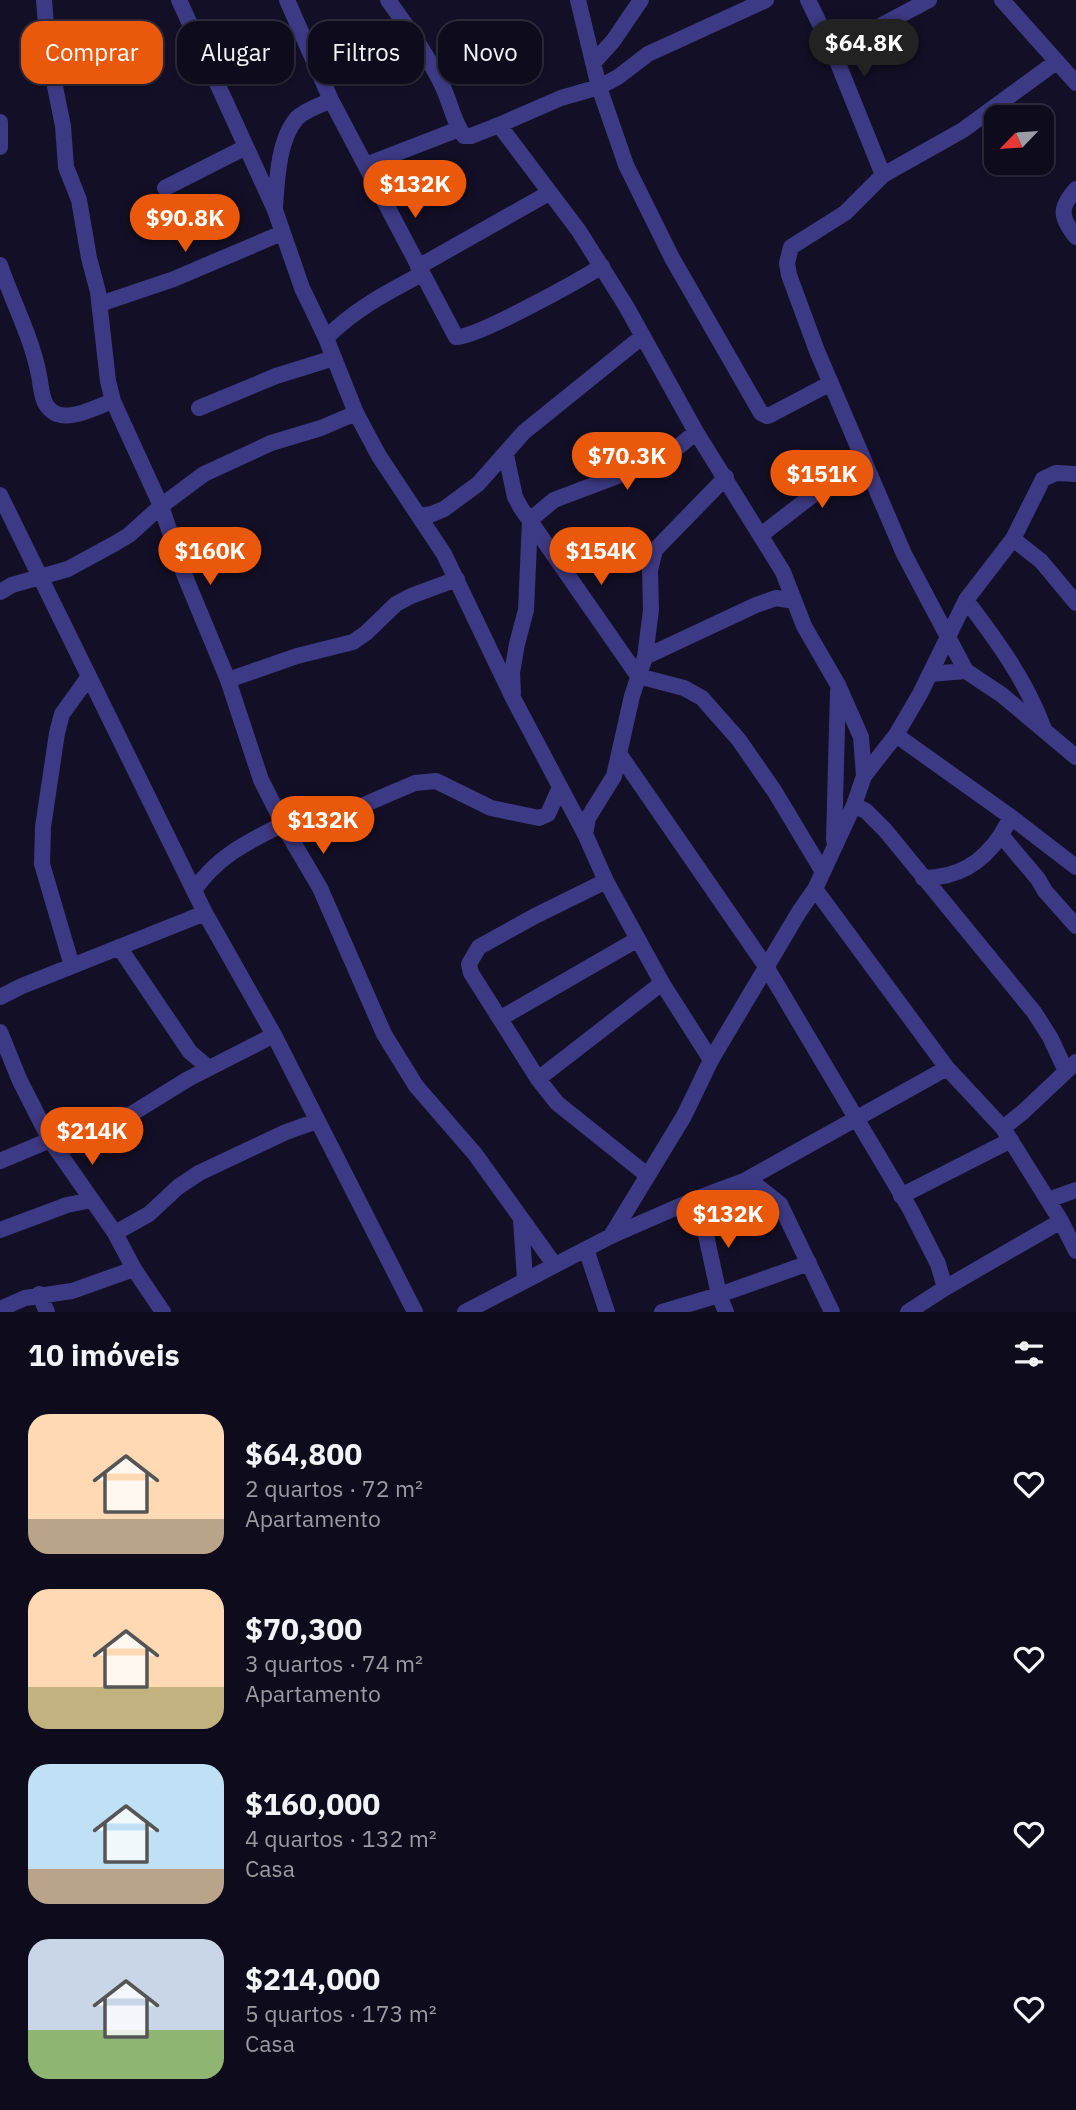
<!DOCTYPE html>
<html lang="pt">
<meta charset="utf-8">
<style>
:root{--surface:#0e0b1c;--page:#1c1929;--text:#f1f3f6;--muted:#9b9ba3;--line:#2e2b3b;--accent:#ea580c}
body{margin:0;font-family:"IBM Plex Sans",sans-serif;background:var(--page);color:var(--text);height:100vh;display:flex;flex-direction:column;font-size:26px;white-space:nowrap}
*{box-sizing:border-box;margin:0}
p{font-size:23px;color:var(--muted)}
.icon{flex:none;width:38px;height:38px;fill:none;stroke:currentColor;stroke-width:2;stroke-linecap:round;stroke-linejoin:round}
.map{position:relative;height:1312px;overflow:hidden}
.details{display:flex;flex-direction:column;background:var(--surface);flex:1}
.details>*{flex:none}
.banner{position:absolute;left:21px;top:21px;width:700px;height:63px;display:flex;gap:14px}
.needle{width:46px;rotate:245deg}
.tools{position:absolute;left:984px;top:105px;display:grid;gap:14px}
.tools a{display:grid;place-items:center;width:70px;height:70px;border-radius:14px;background:var(--surface);box-shadow:0 2px 5px #0004,0 0 0 2px var(--line);font-size:35px}
.price{position:absolute;translate:-50% -60px;padding:0 16px;border-radius:24px;background:var(--accent);color:#fff;font-size:23px;line-height:46px;filter:drop-shadow(0 2px 4px #0008)}
.price::after{content:'';position:absolute;left:50%;top:42px;width:21px;height:16px;margin-left:-10px;background:inherit;clip-path:polygon(0 0,100% 0,50% 100%)}
.price.active{background:#222;color:#fff}
ul{padding:0;list-style:none}
li{display:flex;align-items:center;gap:21px;height:175px;padding:0 28px}
li span{display:grid;place-items:center;flex:none;width:196px;height:140px;border-radius:21px;color:#555}
li>.icon{margin-inline-start:auto}
span .icon{width:84px;height:84px;fill:#fffc;stroke-width:1}
li b{font-size:30px}
h2{display:flex;justify-content:space-between;align-items:center;height:84px;padding:0 28px;font-size:30px}
.pill{padding:0 24px;border-radius:21px;background:var(--surface);box-shadow:0 2px 5px #0004,0 0 0 2px var(--line);font-size:24px;line-height:63px}
.pill.active{background:var(--accent);color:#fff}
.map>svg:first-child{display:block}
</style>
<div class="map">
<svg width="1076" height="1312" viewBox="0 0 1076 1312">
<rect width="100%" height="100%" fill="#130f26"/>
<g fill="none" stroke-linecap="round" stroke-linejoin="round">
<!-- minor -->
<path stroke="#3d3a85" stroke-width="16" d="M 44,0 L 48,52 L 63,126 L 66,167 L 79,200 L 89,258 L 98,292 L 108,381 L 113,401 L 161,506 L 184,574 L 228,680
M 179,0 L 275,210 L 302,288 L 326,338 L 356,413 L 379,456 L 444,554 L 513,698 L 585,834 L 606,881 L 662,983 L 711,1060 L 684,1116 L 611,1236
M 287,0 L 331,100 L 456,337 C 476,338 580,280 602,266
M 388,0 C 408,28 427,54 442,85 C 450,101 453,121 464,136 L 471,136 L 499,125 L 561,98 L 599,87 L 618,77 L 648,54 L 766,0
M 578,0 L 599,87 L 626,165 L 672,258 L 761,413 L 767,416 L 772,414 L 831,383
M 808,0 L 833,51 L 883,175
M 1002,0 L 1076,83
M 833,51 L 929,0
M 1056,62 L 963,130 L 883,175 L 845,213 L 791,247 L 787,263 L 789,275 L 817,351 L 904,554 L 966,671 L 1002,695 L 1076,757
M 593,63 L 613,41 L 641,0
M 0,122 L 0,147
M 499,125 L 579,231 L 626,306 L 696,432 L 783,572 L 804,626 L 838,685 L 861,737 L 864,776 L 854,805 L 815,889 L 799,912 L 711,1060
M 366,165 L 459,129
M 165,188 L 246,147
M 1076,189 C 1059,208 1060,217 1076,237
M 275,208 C 277,180 278,140 297,118 C 305,110 321,105 331,100
M 0,265 C 14,306 36,345 41,388 C 43,399 45,409 57,414 C 73,420 98,406 113,401
M 418,267 L 549,193
M 100,304 L 174,279 L 282,233
M 326,338 C 355,309 386,293 422,274
M 199,408 L 276,376 L 334,358
M 506,455 L 515,497 L 521,508 L 638,676 L 684,688 L 702,698 L 739,740 L 775,792 L 823,872
M 0,495 L 205,913 L 274,1035 L 415,1312
M 419,516 L 432,514 L 444,509 L 478,484 L 524,432 L 643,336
M 761,535 L 862,457
M 1013,539 L 1043,479 L 1056,473 L 1076,474
M 457,579 L 411,596 L 396,604 L 366,633 L 353,642 L 297,656 L 228,680 L 261,780 L 290,837 L 320,888 L 384,1034 L 416,1086 L 475,1154 L 554,1264
M 0,592 L 12,585 L 68,569 L 114,544 L 129,535 L 161,506 L 204,474 L 271,443 L 321,428 L 356,413
M 966,600 C 997,641 1026,680 1044,729
M 645,657 L 756,605 L 776,598 L 794,601
M 930,674 L 966,671
M 513,693 L 512,673 L 517,644 L 526,610 L 530,520 L 554,500 L 665,458 L 696,432
M 896,735 L 1011,817 L 1076,867
M 620,755 L 767,968 L 910,1209 L 938,1264 L 945,1288
M 864,776 L 896,735 L 920,694 L 966,600 L 1013,539 L 1041,561 L 1076,603
M 854,805 L 866,811 L 885,830 L 1034,1012 L 1050,1037 L 1065,1069
M 1011,817 L 1001,835 L 1038,879 L 1045,891 L 1076,926
M 585,834 L 588,818 L 614,776 L 632,696 L 645,657 L 651,610 L 650,570 L 655,550 L 726,477
M 290,837 L 389,794 L 415,783 L 436,781 L 491,808 L 539,818 L 548,814 L 560,787
M 834,840 L 838,691
M 923,878 C 958,878 982,863 1001,835
M 606,881 L 535,916 L 479,947 L 469,964 L 471,973 L 538,1079 L 557,1103 L 647,1175
M 815,889 L 947,1068 L 1003,1128 L 1061,1221 L 1076,1251
M 194,890 C 219,855 246,843 283,824
M 119,947 L 190,1052 L 209,1068
M 72,966 L 42,864 L 43,827 L 57,733 L 62,714 L 88,678
M 0,997 L 22,986 L 205,913
M 501,1018 L 638,939
M 0,1032 L 20,1081 L 50,1140 L 115,1233 L 134,1269 L 163,1312
M 538,1079 L 662,983
M 1003,1128 L 1023,1112 L 1076,1062
M 59,1151 L 133,1113 L 188,1079 L 274,1035
M 0,1161 L 50,1140
M 744,1181 L 756,1185 L 780,1204 L 832,1312
M 901,1196 L 1011,1140
M 698,1198 L 719,1295 L 726,1312
M 1048,1200 L 1076,1190
M 521,1220 L 525,1279
M 0,1230 L 67,1205 L 92,1200
M 115,1233 L 149,1214 L 178,1187 L 199,1173 L 286,1132 L 317,1121
M 586,1249 L 607,1312
M 39,1294 L 47,1312
M 0,1309 L 25,1298 L 72,1291 L 134,1269
M 465,1312 L 611,1236 L 698,1198 L 744,1181 L 947,1068
M 662,1312 L 719,1295 L 809,1263
M 908,1312 L 945,1288 L 1061,1221"/>
</g>
</svg>
<div class="tools">
<a><svg class="needle" viewBox="-14 -14 28 28"><path d="M0-13l5 13h-10z" fill="#e53935"/><path d="M0 13l5-13h-10z" fill="#9b9ba3"/></svg></a>
</div>
<b class="price active" style="left:864px;top:79px">$64.8K</b>
<b class="price" style="left:415px;top:220px">$132K</b>
<b class="price" style="left:185px;top:254px">$90.8K</b>
<b class="price" style="left:627px;top:492px">$70.3K</b>
<b class="price" style="left:822px;top:510px">$151K</b>
<b class="price" style="left:210px;top:587px">$160K</b>
<b class="price" style="left:601px;top:587px">$154K</b>
<b class="price" style="left:323px;top:856px">$132K</b>
<b class="price" style="left:92px;top:1167px">$214K</b>
<b class="price" style="left:728px;top:1250px">$132K</b>
<div class="banner">
<a class="pill active">Comprar</a>
<a class="pill">Alugar</a>
<a class="pill">Filtros</a>
<a class="pill">Novo</a>
</div>
</div>
<section class="details">
<h2>10 imóveis<svg class="icon" aria-label="filters" viewBox="0 0 24 24"><path d="M4 7h16M4 17h16"/><circle cx="9" cy="7" r="2"/><circle cx="15" cy="17" r="2"/></svg></h2>
<ul>
<li><span style="background:linear-gradient(#ffd9b3 75%,#b9a48a 0)"><svg class="icon" aria-label="home" viewBox="0 0 24 24"><path d="M3 11l9-7 9 7M6 9v11h12V9"/></svg></span><div><b>$64,800</b><p>2 quartos · 72 m²</p><p>Apartamento</p></div><svg class="icon" aria-label="heart" viewBox="0 0 24 24"><path d="M12 20l-8-8c-3-5 5-10 8-4 3-6 11-1 8 4z"/></svg></li>
<li><span style="background:linear-gradient(#ffd9b3 70%,#c2b280 0)"><svg class="icon" aria-label="home" viewBox="0 0 24 24"><path d="M3 11l9-7 9 7M6 9v11h12V9"/></svg></span><div><b>$70,300</b><p>3 quartos · 74 m²</p><p>Apartamento</p></div><svg class="icon" aria-label="heart" viewBox="0 0 24 24"><path d="M12 20l-8-8c-3-5 5-10 8-4 3-6 11-1 8 4z"/></svg></li>
<li><span style="background:linear-gradient(#bfe0f5 75%,#b9a48a 0)"><svg class="icon" aria-label="home" viewBox="0 0 24 24"><path d="M3 11l9-7 9 7M6 9v11h12V9"/></svg></span><div><b>$160,000</b><p>4 quartos · 132 m²</p><p>Casa</p></div><svg class="icon" aria-label="heart" viewBox="0 0 24 24"><path d="M12 20l-8-8c-3-5 5-10 8-4 3-6 11-1 8 4z"/></svg></li>
<li><span style="background:linear-gradient(#c9d6e8 65%,#8fb573 0)"><svg class="icon" aria-label="home" viewBox="0 0 24 24"><path d="M3 11l9-7 9 7M6 9v11h12V9"/></svg></span><div><b>$214,000</b><p>5 quartos · 173 m²</p><p>Casa</p></div><svg class="icon" aria-label="heart" viewBox="0 0 24 24"><path d="M12 20l-8-8c-3-5 5-10 8-4 3-6 11-1 8 4z"/></svg></li>
</ul>
</section>
